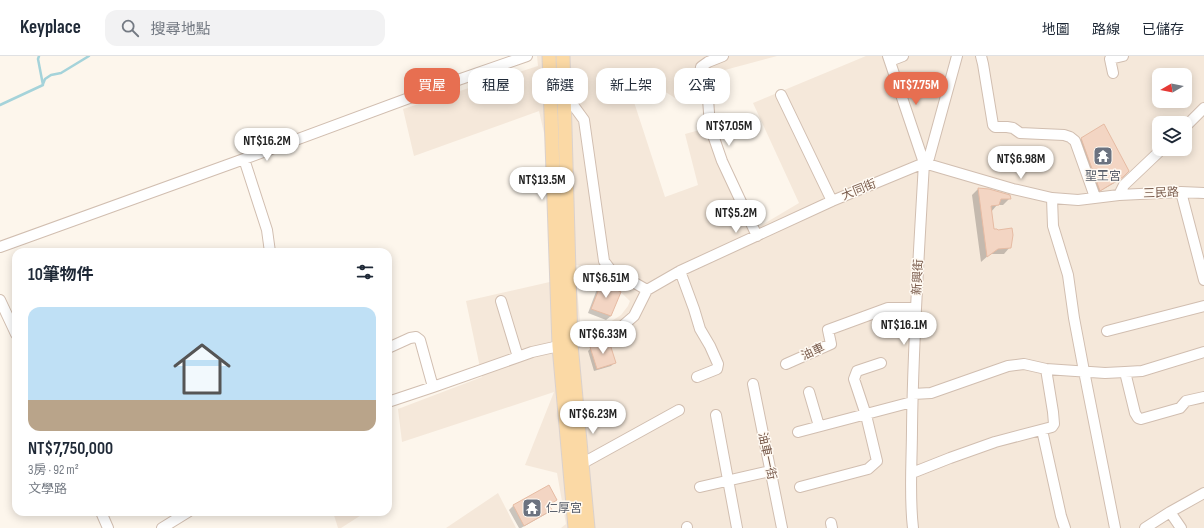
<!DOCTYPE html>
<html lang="zh-TW">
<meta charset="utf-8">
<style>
:root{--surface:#fff;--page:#f2f2f3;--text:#1f2937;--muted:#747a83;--line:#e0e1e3;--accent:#e76f51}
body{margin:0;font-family:"Sofia Sans Condensed","Noto Sans TC",sans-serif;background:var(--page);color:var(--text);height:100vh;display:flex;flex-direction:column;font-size:15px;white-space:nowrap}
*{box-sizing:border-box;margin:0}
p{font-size:13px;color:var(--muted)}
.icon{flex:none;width:22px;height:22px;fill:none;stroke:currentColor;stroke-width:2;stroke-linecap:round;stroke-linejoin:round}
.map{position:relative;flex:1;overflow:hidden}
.drawer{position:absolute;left:12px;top:192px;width:380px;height:268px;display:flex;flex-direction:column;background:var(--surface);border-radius:12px;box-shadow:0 2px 10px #0003}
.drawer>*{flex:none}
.hud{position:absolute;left:404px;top:12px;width:380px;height:36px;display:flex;gap:8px}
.needle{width:26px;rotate:261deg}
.buttons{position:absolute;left:1152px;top:12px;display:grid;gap:8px}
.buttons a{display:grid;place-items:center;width:40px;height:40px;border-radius:8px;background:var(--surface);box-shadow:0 2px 10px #0003;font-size:20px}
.price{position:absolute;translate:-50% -34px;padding:0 9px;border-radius:14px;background:#fff;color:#222;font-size:13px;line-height:26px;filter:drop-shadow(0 1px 2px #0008)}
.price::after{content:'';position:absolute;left:50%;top:24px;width:12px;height:9px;margin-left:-6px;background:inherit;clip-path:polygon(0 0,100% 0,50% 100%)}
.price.on{background:var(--accent);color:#fff}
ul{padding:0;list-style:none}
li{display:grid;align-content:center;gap:8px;height:212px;padding:0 16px}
li span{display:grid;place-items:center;height:124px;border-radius:12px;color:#555}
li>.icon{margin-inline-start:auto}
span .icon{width:72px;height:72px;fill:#fffc;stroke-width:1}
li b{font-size:17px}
h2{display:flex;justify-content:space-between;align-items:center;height:48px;padding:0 16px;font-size:17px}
.chip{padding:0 14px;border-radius:12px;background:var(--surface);box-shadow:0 2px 10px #0003;font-size:14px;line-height:36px}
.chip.on{background:var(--accent);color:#fff}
header{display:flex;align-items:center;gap:24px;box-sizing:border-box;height:56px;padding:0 20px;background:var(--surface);border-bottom:1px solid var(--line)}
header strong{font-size:19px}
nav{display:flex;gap:22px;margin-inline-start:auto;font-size:14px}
.search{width:280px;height:36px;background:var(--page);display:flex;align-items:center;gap:10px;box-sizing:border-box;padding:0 14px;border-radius:12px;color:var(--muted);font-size:15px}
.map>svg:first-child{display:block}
</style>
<header>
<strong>Keyplace</strong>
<div class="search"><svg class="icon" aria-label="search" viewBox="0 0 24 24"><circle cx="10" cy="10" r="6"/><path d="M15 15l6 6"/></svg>搜尋地點</div>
<nav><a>地圖</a><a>路線</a><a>已儲存</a></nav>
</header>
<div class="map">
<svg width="1204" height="472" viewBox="0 0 1204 472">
<rect width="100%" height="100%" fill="#fdf6ec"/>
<!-- residential -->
<path fill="#f5e8da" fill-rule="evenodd" d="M 537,0 L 777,0 L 710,18 L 704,35 L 675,42 L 664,35 L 634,46 L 665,141 L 698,129 L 685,78 L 707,72 L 757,172 L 799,147 L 753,47 L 866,0 L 1204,0 L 1204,472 L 561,472 L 566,468 L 557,417 L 525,409 L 554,336 L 402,386 L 398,353 L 482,321 L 466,245 L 576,220 L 580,266 L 585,272 L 607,268 L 621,259 L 628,250 L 630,245 L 604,220 L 599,211 L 574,209 L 539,55 L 414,100 L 403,53 L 538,10 ZM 1159,19 L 1185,19 L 1185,45 L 1159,45 ZM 1159,67 L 1185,67 L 1185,93 L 1159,93 Z
M 498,437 L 516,472 L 446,472 Z
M 333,456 L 366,456 L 341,472 L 338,472 Z"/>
<!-- shadow -->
<path fill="#0003" d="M 1103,69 L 1128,115 L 1118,125 L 1095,138 L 1077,87 L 1081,83 Z
M 978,133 L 1010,142 L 1003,149 L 997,149 L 991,156 L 993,174 L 1010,191 L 1004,198 L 990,198 L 981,206 L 972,139 Z
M 607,225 L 611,260 L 606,264 L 588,257 L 597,233 Z
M 591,292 L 614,307 L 611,310 L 594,315 L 588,295 Z
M 549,430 L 556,444 L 548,450 L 550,454 L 546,458 L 521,472 L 519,472 L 509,454 L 513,450 Z"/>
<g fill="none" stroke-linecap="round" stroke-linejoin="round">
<!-- stream -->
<path stroke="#a5d3da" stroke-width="2.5" d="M 43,28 L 45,23 L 51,19 L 61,17 L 89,0
M 0,49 L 43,29 L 38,3 L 39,0"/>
</g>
<!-- building -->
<path fill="#f3d5c3" stroke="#e6bba3" d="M 1104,68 L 1129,115 L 1123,121 L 1100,135 L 1081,82 Z
M 978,132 L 989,133 L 1010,139 L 1011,143 L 1001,143 L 999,149 L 991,150 L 994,173 L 997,173 L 998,174 L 1012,172 L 1013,179 L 1011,192 L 998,193 L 987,201 Z
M 606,224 L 617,228 L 615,233 L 621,236 L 611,260 L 591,253 L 601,228 L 604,229 Z
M 609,285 L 616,307 L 597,313 L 590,291 Z
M 549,429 L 557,444 L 549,449 L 552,454 L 524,470 L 513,449 Z"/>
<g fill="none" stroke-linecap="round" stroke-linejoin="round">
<defs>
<path id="minor" d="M 723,0 L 708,6 L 701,11 L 700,18 L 708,43 L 710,70 L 714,82 L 722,105 L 757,180
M 888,0 L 924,107
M 981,0 L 983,8 L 993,69 L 995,71 L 1007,71 L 1013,72 L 1020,77 L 1064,79 L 1070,81 L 1075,85 L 1095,141
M 890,5 L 903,0
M 1113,17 L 1110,3 L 1123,0
M 565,38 L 584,64 L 604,205 L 613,217 L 626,222 L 647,234
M 781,39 L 832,145
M 1185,71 L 1204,52
M 244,103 L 267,174 L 270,196
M 1181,136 L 1204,224
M 1119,139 L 1124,129 L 1162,93
M 1052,142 L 1053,170 L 1068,219 L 1074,262 L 1084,315 L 1115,472
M 0,191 L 244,103 L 455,25 L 527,0
M 680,215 L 694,253 L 700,273 L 710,290 L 718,308 L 717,313 L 697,321
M 0,244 L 16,278
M 501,245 L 518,301
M 1107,275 L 1204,250
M 388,292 L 410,282 L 416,281 L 420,284 L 433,331
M 786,308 L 831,288 L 828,274 L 888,252 L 916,252
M 1125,316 L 1135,357 L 1138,362 L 1141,363 L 1180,352 L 1186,345 L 1204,341
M 753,328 L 782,472
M 809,336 L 819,370
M 913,338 L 931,337 L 1008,310 L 1024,308 L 1046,313 L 1105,317 L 1125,316 L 1142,315 L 1204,296
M 388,346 L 433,331 L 518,301 L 532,296 L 590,283 L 619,273 L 634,260 L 647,234 L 680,215 L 832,145 L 924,107 L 1013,133 L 1052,142 L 1078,144 L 1119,139 L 1181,136 L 1204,137
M 716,359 L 737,472
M 1042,374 L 1061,460 L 1065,472
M 798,376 L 912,346
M 583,407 L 679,354
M 912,417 L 950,402 L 995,386 L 1052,371 L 1054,368 L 1053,356 L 1046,313
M 700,431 L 770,415
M 800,431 L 868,413 L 877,405 L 866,359 L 854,323 L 857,315 L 881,307
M 101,456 L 108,472
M 1170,456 L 1181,472
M 831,467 L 832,472
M 687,471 L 687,472
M 162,472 L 188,456
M 913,472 C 909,439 912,405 912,372 C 913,284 919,195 924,107 L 929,102 L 957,0
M 1145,472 L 1170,456 L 1204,437"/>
<path id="major" d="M 549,0 L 559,290 L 575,472
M 563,0 L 571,288 L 588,472"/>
</defs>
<!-- minor casing -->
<use href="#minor" stroke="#d1beb0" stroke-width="12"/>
<!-- major casing -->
<use href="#major" stroke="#dad1cd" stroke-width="15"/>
<!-- minor -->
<use href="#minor" stroke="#fff" stroke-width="10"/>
<!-- major -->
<use href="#major" stroke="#fbd9a5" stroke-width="13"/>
</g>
<!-- icons -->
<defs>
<symbol id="temple-square" viewBox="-11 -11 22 22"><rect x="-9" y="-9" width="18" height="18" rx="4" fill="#6b7280" stroke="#fffaf3"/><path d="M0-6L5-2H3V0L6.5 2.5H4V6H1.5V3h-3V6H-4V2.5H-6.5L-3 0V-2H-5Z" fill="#fff"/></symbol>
</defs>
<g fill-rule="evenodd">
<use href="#temple-square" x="1092" y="89" width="22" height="22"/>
<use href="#temple-square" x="521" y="441" width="22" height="22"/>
</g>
<g text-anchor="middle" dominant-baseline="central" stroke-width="3" stroke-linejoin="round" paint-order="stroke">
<!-- worship labels -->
<g font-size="12" fill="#5b616d" stroke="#fffaf3">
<text x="1103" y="120">聖王宮</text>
<text x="546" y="452" text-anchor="start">仁厚宮</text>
</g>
<!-- street labels -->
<g font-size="12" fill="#7a5c4d" stroke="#fffaf3">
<text transform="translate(859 134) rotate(-22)">大同街</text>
<text transform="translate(1161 137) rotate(-2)">三民路</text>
<text transform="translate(918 221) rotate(-87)">新興街</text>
<text transform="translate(813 296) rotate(-25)">油車</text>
<text transform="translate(767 400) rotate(78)">油車一街</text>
</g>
</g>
</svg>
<div class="buttons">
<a><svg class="needle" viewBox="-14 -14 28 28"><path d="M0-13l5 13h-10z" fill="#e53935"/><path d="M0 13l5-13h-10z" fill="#747a83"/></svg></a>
<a><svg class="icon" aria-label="layers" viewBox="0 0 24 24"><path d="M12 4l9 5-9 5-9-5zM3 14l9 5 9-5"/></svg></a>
</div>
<b class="price on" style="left:916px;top:50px">NT$7.75M</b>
<b class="price" style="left:729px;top:91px">NT$7.05M</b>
<b class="price" style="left:267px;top:106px">NT$16.2M</b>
<b class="price" style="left:1021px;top:124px">NT$6.98M</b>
<b class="price" style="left:542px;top:145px">NT$13.5M</b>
<b class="price" style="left:736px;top:178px">NT$5.2M</b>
<b class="price" style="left:606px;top:243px">NT$6.51M</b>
<b class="price" style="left:904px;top:290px">NT$16.1M</b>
<b class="price" style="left:603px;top:299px">NT$6.33M</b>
<b class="price" style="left:593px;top:379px">NT$6.23M</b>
<div class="hud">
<a class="chip on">買屋</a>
<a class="chip">租屋</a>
<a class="chip">篩選</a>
<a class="chip">新上架</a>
<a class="chip">公寓</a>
</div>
<section class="drawer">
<h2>10筆物件<svg class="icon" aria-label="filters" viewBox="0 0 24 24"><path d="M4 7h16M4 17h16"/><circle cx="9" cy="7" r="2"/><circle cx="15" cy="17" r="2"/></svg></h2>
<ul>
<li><span style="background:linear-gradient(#bfe0f5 75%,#b9a48a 0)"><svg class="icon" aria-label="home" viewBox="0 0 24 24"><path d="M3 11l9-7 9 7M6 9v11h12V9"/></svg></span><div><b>NT$7,750,000</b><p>3房 · 92 m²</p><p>文學路</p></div></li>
</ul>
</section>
</div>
